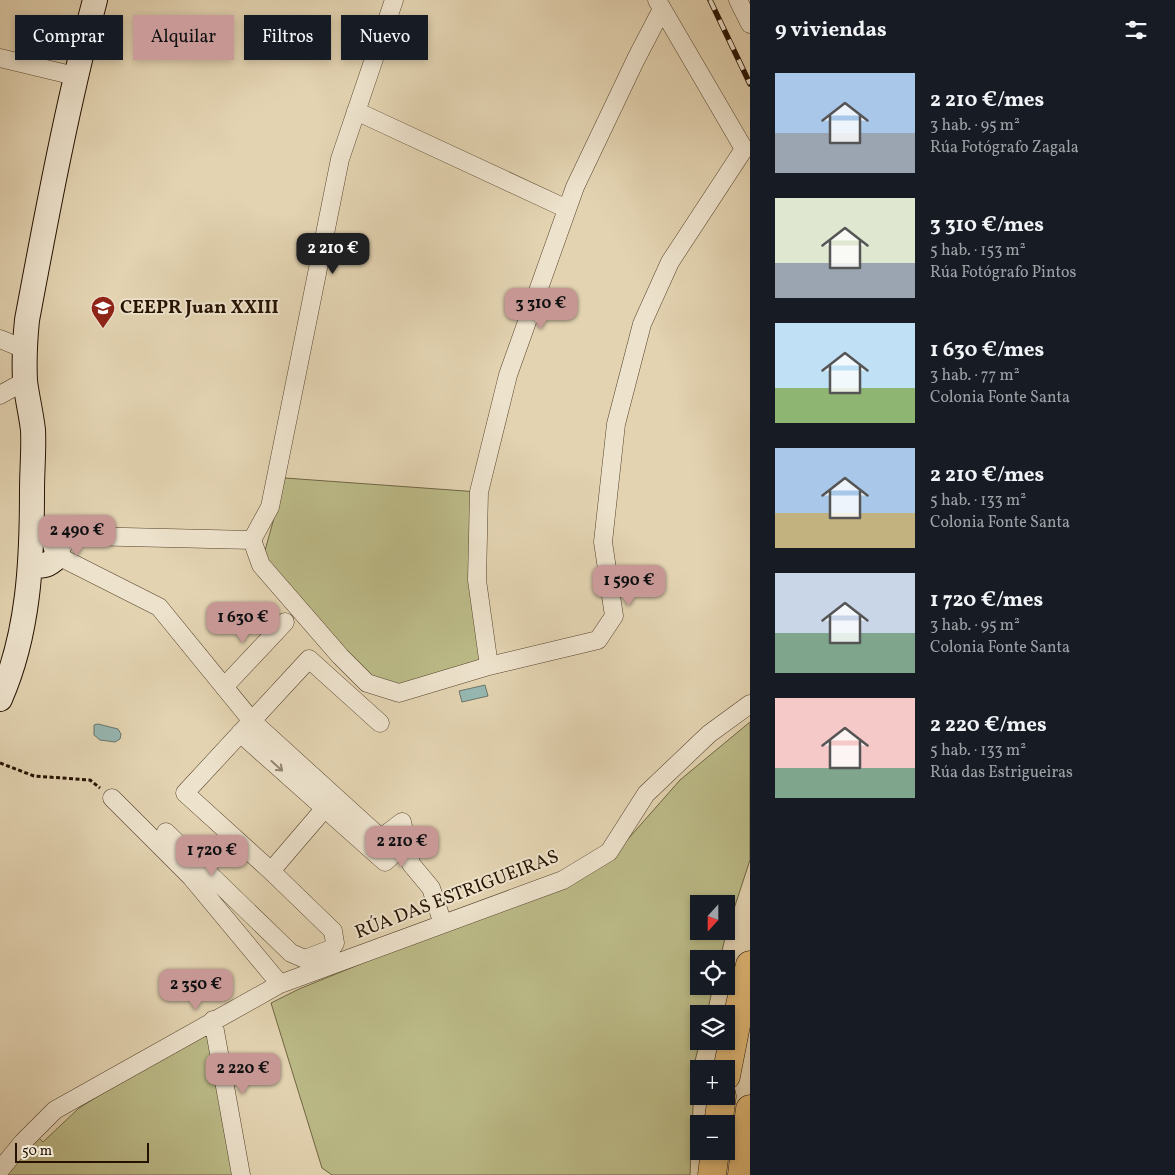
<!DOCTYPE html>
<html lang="es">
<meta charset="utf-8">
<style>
:root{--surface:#171b24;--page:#242831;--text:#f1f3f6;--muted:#9ea1a6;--accent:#c59692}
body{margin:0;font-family:Vollkorn,serif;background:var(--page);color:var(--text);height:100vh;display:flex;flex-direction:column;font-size:19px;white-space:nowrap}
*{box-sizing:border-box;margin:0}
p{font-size:16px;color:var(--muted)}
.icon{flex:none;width:28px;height:28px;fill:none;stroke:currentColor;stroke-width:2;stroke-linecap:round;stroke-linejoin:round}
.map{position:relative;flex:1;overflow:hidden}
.panel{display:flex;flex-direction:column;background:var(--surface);width:425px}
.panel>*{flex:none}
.top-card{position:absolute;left:15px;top:15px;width:475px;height:45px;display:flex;gap:10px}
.needle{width:32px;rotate:201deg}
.buttons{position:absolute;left:690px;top:895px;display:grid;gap:10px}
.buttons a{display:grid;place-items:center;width:45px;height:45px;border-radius:0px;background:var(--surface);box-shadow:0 2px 8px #0003;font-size:25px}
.scale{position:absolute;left:15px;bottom:12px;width:134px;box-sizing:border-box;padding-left:5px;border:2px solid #261200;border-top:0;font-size:14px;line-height:18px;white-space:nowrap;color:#261200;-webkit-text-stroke:4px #ede2cc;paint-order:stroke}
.price{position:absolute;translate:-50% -42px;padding:0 11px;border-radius:10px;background:var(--accent);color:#111;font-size:16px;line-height:32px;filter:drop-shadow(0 1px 2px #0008)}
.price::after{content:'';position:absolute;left:50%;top:30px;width:15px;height:11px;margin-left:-8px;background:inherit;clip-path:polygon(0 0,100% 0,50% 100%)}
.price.on{background:#222;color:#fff}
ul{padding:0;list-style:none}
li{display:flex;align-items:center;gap:15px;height:125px;padding:0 25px}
li span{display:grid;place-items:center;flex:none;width:140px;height:100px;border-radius:0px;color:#555}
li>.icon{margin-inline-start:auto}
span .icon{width:60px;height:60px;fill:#fffc;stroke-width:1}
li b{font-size:21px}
h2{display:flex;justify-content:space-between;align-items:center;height:60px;padding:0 25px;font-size:21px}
.tag{padding:0 18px;border-radius:0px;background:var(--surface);box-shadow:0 2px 8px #0003;font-size:18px;line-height:45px}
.tag.on{background:var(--accent);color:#111}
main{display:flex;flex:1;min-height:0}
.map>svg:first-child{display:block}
</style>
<main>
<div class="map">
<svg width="750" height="1175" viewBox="0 0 750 1175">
<rect width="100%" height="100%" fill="#e3d3b1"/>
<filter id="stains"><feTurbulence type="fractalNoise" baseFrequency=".004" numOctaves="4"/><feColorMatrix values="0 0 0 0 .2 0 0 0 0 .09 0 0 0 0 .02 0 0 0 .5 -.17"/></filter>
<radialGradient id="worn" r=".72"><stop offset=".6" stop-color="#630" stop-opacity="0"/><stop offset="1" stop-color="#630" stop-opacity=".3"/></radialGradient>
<!-- green -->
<path fill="#bbba87" stroke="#706644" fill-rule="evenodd" d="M 285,478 L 479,492 L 489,666 L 399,693 L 367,683 L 261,565 Z
M 750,722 L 750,860 L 727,930 L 720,959 L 699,959 L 699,986 L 713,986 L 707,1014 L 699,1014 L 700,1041 L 695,1061 L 690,1175 L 332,1175 L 322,1168 L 271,1003 L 299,989 L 606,864 L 680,780 ZM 699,904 L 726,904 L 726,931 L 699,931 Z
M 200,1033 L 207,1035 L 234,1175 L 0,1175 L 33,1132 L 43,1142 L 79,1108 Z"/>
<!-- water -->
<path fill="#96b7b2" stroke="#69756b" d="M 485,685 L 488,696 L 462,702 L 459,691 Z
M 98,724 L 118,729 L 121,734 L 120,739 L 115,742 L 100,740 L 94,735 L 94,725 Z"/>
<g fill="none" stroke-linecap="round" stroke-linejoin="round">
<defs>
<path id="street" d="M 738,0 L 750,24
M 0,58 L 75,76
M 356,111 L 567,209
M 0,339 L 24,349
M 0,395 L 25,381
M 252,540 L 270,507 L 340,159 L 394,0
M 489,666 L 477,580 L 479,492 L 508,375 L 575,187 L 636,59 L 662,9
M 224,687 L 285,622
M 240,733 L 385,862 L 396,852 L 252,721 L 159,607 L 58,556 L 65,541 L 83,536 L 252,540 L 261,565 L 340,656 L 367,683 L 399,693 L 489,666 L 598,640 L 614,616 L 603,542 L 616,424 L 642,324 L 670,262 L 744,149 L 657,0
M 112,798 L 191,877 L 280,984
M 166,832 L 291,953 L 305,959 L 331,949 L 335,943 L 333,931 L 271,871 L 185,793 L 309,659 L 380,723
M 381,838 L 402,822 L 411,864 L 431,888 L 441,918 L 440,925
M 271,871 L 331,801
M 213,1020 L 241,1175
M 0,1170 L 23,1142 L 55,1110 L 280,984 L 563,880 L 609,852 L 646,794 L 709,734 L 750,704"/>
<path id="secondary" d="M 30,564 C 43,568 49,565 58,556 L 53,537 L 32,528
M 0,699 C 29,633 32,561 32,490 C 32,470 34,450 33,430 C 31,413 27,397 25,381 C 24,360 25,340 27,320 C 47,213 67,106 95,0"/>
<path id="highway" d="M 726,1076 L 740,1005 L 750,965
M 718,1124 L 722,1096
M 712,1175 L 715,1151
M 742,1175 L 750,1109"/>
</defs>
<!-- street casing -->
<use href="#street" stroke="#55422c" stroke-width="19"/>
<!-- secondary casing -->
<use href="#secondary" stroke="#261200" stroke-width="26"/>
<!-- highway casing -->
<use href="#highway" stroke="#261200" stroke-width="29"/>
<!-- path -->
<path stroke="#261200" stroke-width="3" stroke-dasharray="4 2.5" stroke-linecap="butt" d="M 0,763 L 34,776 L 90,780 L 100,788"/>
<!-- street -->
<use href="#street" stroke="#ede2cc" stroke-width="18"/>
<!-- secondary -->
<use href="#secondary" stroke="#ede2cc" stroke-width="24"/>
<!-- highway -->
<use href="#highway" stroke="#e2ba78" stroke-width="28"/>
<defs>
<path id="rail" d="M 710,0 L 750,84"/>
</defs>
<!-- rail casing -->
<use href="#rail" stroke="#261200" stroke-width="5.5"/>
<!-- rail -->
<use href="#rail" stroke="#ede2cc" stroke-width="4" stroke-dasharray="11" stroke-linecap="butt"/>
</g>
<!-- one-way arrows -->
<defs><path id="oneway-shaft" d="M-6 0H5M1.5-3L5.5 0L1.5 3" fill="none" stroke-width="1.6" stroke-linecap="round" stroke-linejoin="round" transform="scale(1.25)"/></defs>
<use stroke="#938470" href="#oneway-shaft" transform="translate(277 766) rotate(42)"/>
<!-- icons -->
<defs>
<symbol id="school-pin" viewBox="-11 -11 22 30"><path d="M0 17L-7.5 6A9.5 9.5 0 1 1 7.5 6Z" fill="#8f2418" stroke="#ede2cc"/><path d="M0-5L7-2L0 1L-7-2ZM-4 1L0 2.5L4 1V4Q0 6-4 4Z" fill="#fff"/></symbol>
</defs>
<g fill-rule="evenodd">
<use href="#school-pin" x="89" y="294" width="28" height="38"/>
</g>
<g text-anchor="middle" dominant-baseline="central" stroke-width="4" stroke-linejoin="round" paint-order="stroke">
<!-- poi labels -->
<g font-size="19" font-weight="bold" fill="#261200" stroke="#ede2cc" text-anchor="start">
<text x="120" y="308">CEEPR Juan XXIII</text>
</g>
<!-- street labels -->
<g font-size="19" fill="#261200" stroke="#ede2cc">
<text transform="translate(457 895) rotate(-21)">RÚA DAS ESTRIGUEIRAS</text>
</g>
</g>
<rect width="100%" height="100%" filter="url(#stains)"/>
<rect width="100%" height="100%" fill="url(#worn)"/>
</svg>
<div class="buttons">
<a><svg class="needle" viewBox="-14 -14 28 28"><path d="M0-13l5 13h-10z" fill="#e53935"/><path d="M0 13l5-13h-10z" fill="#9ea1a6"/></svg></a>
<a><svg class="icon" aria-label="locate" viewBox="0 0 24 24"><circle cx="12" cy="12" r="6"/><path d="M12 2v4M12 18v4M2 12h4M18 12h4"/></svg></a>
<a><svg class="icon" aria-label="layers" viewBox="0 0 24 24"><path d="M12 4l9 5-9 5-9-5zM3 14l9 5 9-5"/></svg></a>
<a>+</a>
<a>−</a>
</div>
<div class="scale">50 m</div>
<b class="price on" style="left:333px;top:275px">2 210 €</b>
<b class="price" style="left:541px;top:330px">3 310 €</b>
<b class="price" style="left:77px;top:557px">2 490 €</b>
<b class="price" style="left:629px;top:607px">1 590 €</b>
<b class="price" style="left:243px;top:644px">1 630 €</b>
<b class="price" style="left:402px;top:868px">2 210 €</b>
<b class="price" style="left:212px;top:877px">1 720 €</b>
<b class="price" style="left:196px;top:1011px">2 350 €</b>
<b class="price" style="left:243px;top:1095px">2 220 €</b>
<div class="top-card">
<a class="tag">Comprar</a>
<a class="tag on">Alquilar</a>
<a class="tag">Filtros</a>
<a class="tag">Nuevo</a>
</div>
</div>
<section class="panel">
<h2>9 viviendas<svg class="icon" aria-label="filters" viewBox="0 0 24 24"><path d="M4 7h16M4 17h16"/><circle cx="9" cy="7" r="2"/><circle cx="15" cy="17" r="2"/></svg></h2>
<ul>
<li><span style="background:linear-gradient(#a9c7e8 60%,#9aa5b1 0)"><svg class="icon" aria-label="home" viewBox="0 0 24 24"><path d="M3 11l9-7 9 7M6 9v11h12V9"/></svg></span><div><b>2 210 €/mes</b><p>3 hab. · 95 m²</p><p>Rúa Fotógrafo Zagala</p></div></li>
<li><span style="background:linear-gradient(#dfe7d0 65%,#9aa5b1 0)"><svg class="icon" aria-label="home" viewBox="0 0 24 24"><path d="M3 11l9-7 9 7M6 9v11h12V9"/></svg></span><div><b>3 310 €/mes</b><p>5 hab. · 153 m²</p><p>Rúa Fotógrafo Pintos</p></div></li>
<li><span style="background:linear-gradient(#bfe0f5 65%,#8fb573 0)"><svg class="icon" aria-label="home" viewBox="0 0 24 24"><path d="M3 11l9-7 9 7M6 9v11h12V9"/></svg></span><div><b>1 630 €/mes</b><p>3 hab. · 77 m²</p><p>Colonia Fonte Santa</p></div></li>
<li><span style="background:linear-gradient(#a9c7e8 65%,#c2b280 0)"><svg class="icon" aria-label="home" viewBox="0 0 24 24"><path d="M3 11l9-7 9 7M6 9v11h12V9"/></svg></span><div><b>2 210 €/mes</b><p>5 hab. · 133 m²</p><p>Colonia Fonte Santa</p></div></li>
<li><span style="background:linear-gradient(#c9d6e8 60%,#7fa58c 0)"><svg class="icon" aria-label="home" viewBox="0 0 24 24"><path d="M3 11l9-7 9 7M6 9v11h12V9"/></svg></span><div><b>1 720 €/mes</b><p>3 hab. · 95 m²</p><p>Colonia Fonte Santa</p></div></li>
<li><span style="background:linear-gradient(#f6c9c9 70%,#7fa58c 0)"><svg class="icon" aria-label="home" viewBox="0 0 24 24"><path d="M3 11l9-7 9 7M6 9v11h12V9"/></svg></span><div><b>2 220 €/mes</b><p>5 hab. · 133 m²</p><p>Rúa das Estrigueiras</p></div></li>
</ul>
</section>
</main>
